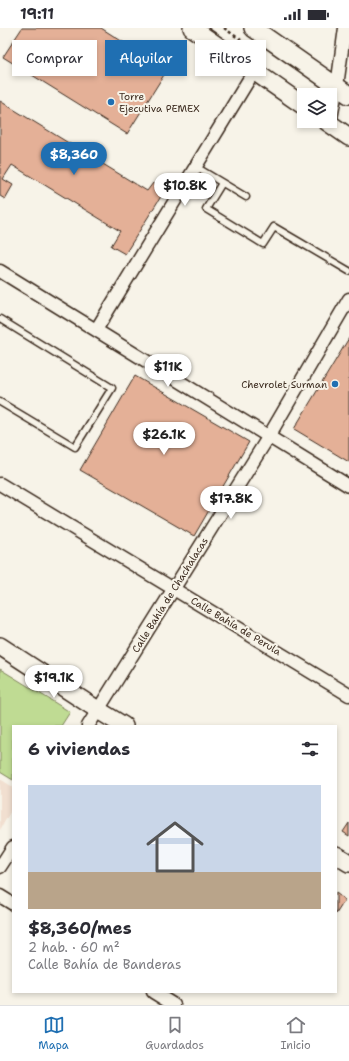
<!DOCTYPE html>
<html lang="es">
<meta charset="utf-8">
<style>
:root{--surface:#fff;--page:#f2f2f3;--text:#2b2b33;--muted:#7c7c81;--line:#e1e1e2;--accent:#1f6fb2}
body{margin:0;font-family:"Shantell Sans",sans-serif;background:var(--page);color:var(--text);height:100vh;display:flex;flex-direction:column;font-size:15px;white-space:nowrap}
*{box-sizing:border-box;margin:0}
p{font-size:13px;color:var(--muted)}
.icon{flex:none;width:22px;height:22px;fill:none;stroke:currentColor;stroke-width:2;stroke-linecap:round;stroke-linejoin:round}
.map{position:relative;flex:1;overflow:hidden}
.details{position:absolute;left:12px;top:697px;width:325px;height:268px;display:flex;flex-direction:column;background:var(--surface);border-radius:0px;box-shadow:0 2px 6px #0003}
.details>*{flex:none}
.top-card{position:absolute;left:12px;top:12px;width:325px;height:36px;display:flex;gap:8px}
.tools{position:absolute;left:297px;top:60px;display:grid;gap:8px}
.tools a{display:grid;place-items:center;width:40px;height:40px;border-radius:0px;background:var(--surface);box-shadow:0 2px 6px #0003;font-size:20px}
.price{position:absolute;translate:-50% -34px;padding:0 9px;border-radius:14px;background:#fff;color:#222;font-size:13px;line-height:26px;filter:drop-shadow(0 1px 2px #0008)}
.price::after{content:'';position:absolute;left:50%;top:24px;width:12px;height:9px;margin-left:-6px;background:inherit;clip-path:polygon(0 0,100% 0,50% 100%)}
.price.selected{background:var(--accent);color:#fff}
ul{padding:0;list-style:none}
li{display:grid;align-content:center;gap:8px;height:212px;padding:0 16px}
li+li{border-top:1px solid var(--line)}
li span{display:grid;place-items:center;height:124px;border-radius:0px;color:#555}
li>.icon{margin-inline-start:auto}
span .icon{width:72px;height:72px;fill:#fffc;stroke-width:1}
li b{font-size:17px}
h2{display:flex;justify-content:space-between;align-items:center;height:48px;padding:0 16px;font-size:17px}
.tag{padding:0 14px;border-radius:0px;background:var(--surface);box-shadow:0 2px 6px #0003;font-size:14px;line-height:36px}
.tag.selected{background:var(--accent);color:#fff}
.status{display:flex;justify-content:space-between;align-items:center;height:28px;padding:0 20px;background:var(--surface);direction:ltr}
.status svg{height:11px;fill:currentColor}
.tabs{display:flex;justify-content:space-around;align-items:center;height:56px;border-top:1px solid var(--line);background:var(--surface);font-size:11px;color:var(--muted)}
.tabs a{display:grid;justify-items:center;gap:2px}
.tabs .selected{color:var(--accent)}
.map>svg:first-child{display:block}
</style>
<div class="status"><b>19:11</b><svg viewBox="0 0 49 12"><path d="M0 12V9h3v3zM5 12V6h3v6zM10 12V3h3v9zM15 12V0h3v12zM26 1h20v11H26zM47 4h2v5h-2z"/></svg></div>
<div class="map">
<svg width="349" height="977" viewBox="0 0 349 977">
<rect width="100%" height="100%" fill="#f7f3e8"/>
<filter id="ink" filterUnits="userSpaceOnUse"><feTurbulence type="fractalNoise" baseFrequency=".025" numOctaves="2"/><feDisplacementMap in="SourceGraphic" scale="8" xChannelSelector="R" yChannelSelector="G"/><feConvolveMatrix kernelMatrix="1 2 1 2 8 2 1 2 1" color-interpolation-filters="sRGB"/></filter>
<g filter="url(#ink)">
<!-- built -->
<path fill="#f1dfd0" d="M 0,751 L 13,759 L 13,779 L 0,802 Z"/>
<!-- green -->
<path fill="#bfdb93" stroke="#7d8258" d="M 0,641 L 70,684 L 61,698 L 13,698 L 13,752 L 0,744 Z"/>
<!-- building -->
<path fill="#e4b097" stroke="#3b2a1e" d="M 22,0 L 101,0 L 167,42 L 127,106 L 3,29 Z
M 0,73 L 147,163 L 153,155 L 165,162 L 125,226 L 111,218 L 120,203 L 12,137 L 3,151 L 13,157 L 5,171 L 0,168 Z
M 349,310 L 349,434 L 294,401 Z
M 135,348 L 249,414 L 194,508 L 80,442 Z
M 349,795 L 349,808 L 343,804 Z
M 336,865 L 345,872 L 336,886 Z"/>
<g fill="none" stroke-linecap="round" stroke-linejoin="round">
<defs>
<path id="lane" d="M 196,139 L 246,169
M 222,155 L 206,181 L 263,216 L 274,199 L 349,243
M 0,291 L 112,360 L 75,419 L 0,374"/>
<path id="street" d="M 330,96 L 337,58 L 345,0
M 0,243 L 349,458
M 96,302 L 254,43
M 0,456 L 349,667
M 88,698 L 269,408 L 349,271
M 0,839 L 13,819
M 0,868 L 13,876
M 153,964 L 174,977"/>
<path id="secondary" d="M 192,0 L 304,78
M 253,0 L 349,67
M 326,93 L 349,109
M 0,618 L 98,682 L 124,698
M 336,827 L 349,835"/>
</defs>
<!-- lane casing -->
<use href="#lane" stroke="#3b2a1e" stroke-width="9"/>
<!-- street casing -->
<use href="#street" stroke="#3b2a1e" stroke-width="15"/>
<!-- secondary casing -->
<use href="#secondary" stroke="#3b2a1e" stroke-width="20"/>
<!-- path -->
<path stroke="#3b2a1e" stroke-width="2.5" stroke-dasharray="3 3" stroke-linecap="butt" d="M 224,0 L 241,12"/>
<!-- lane -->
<use href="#lane" stroke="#f7f3e8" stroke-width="6"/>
<!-- street -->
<use href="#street" stroke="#f7f3e8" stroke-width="12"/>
<!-- secondary -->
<use href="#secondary" stroke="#f7f3e8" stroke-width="17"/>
</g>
</g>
<!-- markers -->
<g fill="#1f6fb2" stroke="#f7f3e8" stroke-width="1.5">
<circle cx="111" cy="74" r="4"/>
<circle cx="335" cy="356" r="4"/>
</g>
<g text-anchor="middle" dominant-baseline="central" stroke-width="4" stroke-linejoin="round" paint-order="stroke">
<!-- poi labels -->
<g font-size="10" fill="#3b2a1e" stroke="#f7f3e8" text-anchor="start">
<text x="119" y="68">Torre<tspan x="119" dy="12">Ejecutiva PEMEX</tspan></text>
<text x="327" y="356" text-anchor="end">Chevrolet Surman</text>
</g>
<!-- street labels -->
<g font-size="10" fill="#3b2a1e" stroke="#f7f3e8">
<text transform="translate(170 567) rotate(-58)">Calle Bahía de Chachalacas</text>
<text transform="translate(236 598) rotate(31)">Calle Bahía de Perula</text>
</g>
</g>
</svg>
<div class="tools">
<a><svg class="icon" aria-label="layers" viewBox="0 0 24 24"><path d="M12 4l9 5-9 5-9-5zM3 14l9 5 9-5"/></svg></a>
</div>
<b class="price selected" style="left:74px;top:148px">$8,360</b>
<b class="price" style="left:185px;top:179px">$10.8K</b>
<b class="price" style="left:168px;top:360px">$11K</b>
<b class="price" style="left:164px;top:428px">$26.1K</b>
<b class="price" style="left:231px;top:492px">$17.8K</b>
<b class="price" style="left:54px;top:671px">$19.1K</b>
<div class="top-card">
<a class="tag">Comprar</a>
<a class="tag selected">Alquilar</a>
<a class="tag">Filtros</a>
</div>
<section class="details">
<h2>6 viviendas<svg class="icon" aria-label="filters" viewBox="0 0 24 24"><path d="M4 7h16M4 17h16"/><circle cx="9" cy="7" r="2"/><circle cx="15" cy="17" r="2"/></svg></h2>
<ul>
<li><span style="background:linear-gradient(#c9d6e8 70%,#b9a48a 0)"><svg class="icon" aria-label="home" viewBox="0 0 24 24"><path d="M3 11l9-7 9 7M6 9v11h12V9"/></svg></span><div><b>$8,360/mes</b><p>2 hab. · 60 m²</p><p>Calle Bahía de Banderas</p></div></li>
</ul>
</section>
</div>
<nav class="tabs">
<a class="selected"><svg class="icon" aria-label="map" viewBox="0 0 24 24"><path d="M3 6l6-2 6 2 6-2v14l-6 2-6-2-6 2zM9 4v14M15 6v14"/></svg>Mapa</a>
<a><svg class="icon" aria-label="saved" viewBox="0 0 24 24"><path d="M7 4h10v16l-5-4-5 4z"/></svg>Guardados</a>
<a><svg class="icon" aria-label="home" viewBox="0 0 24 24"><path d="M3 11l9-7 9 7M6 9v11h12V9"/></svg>Inicio</a>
</nav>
